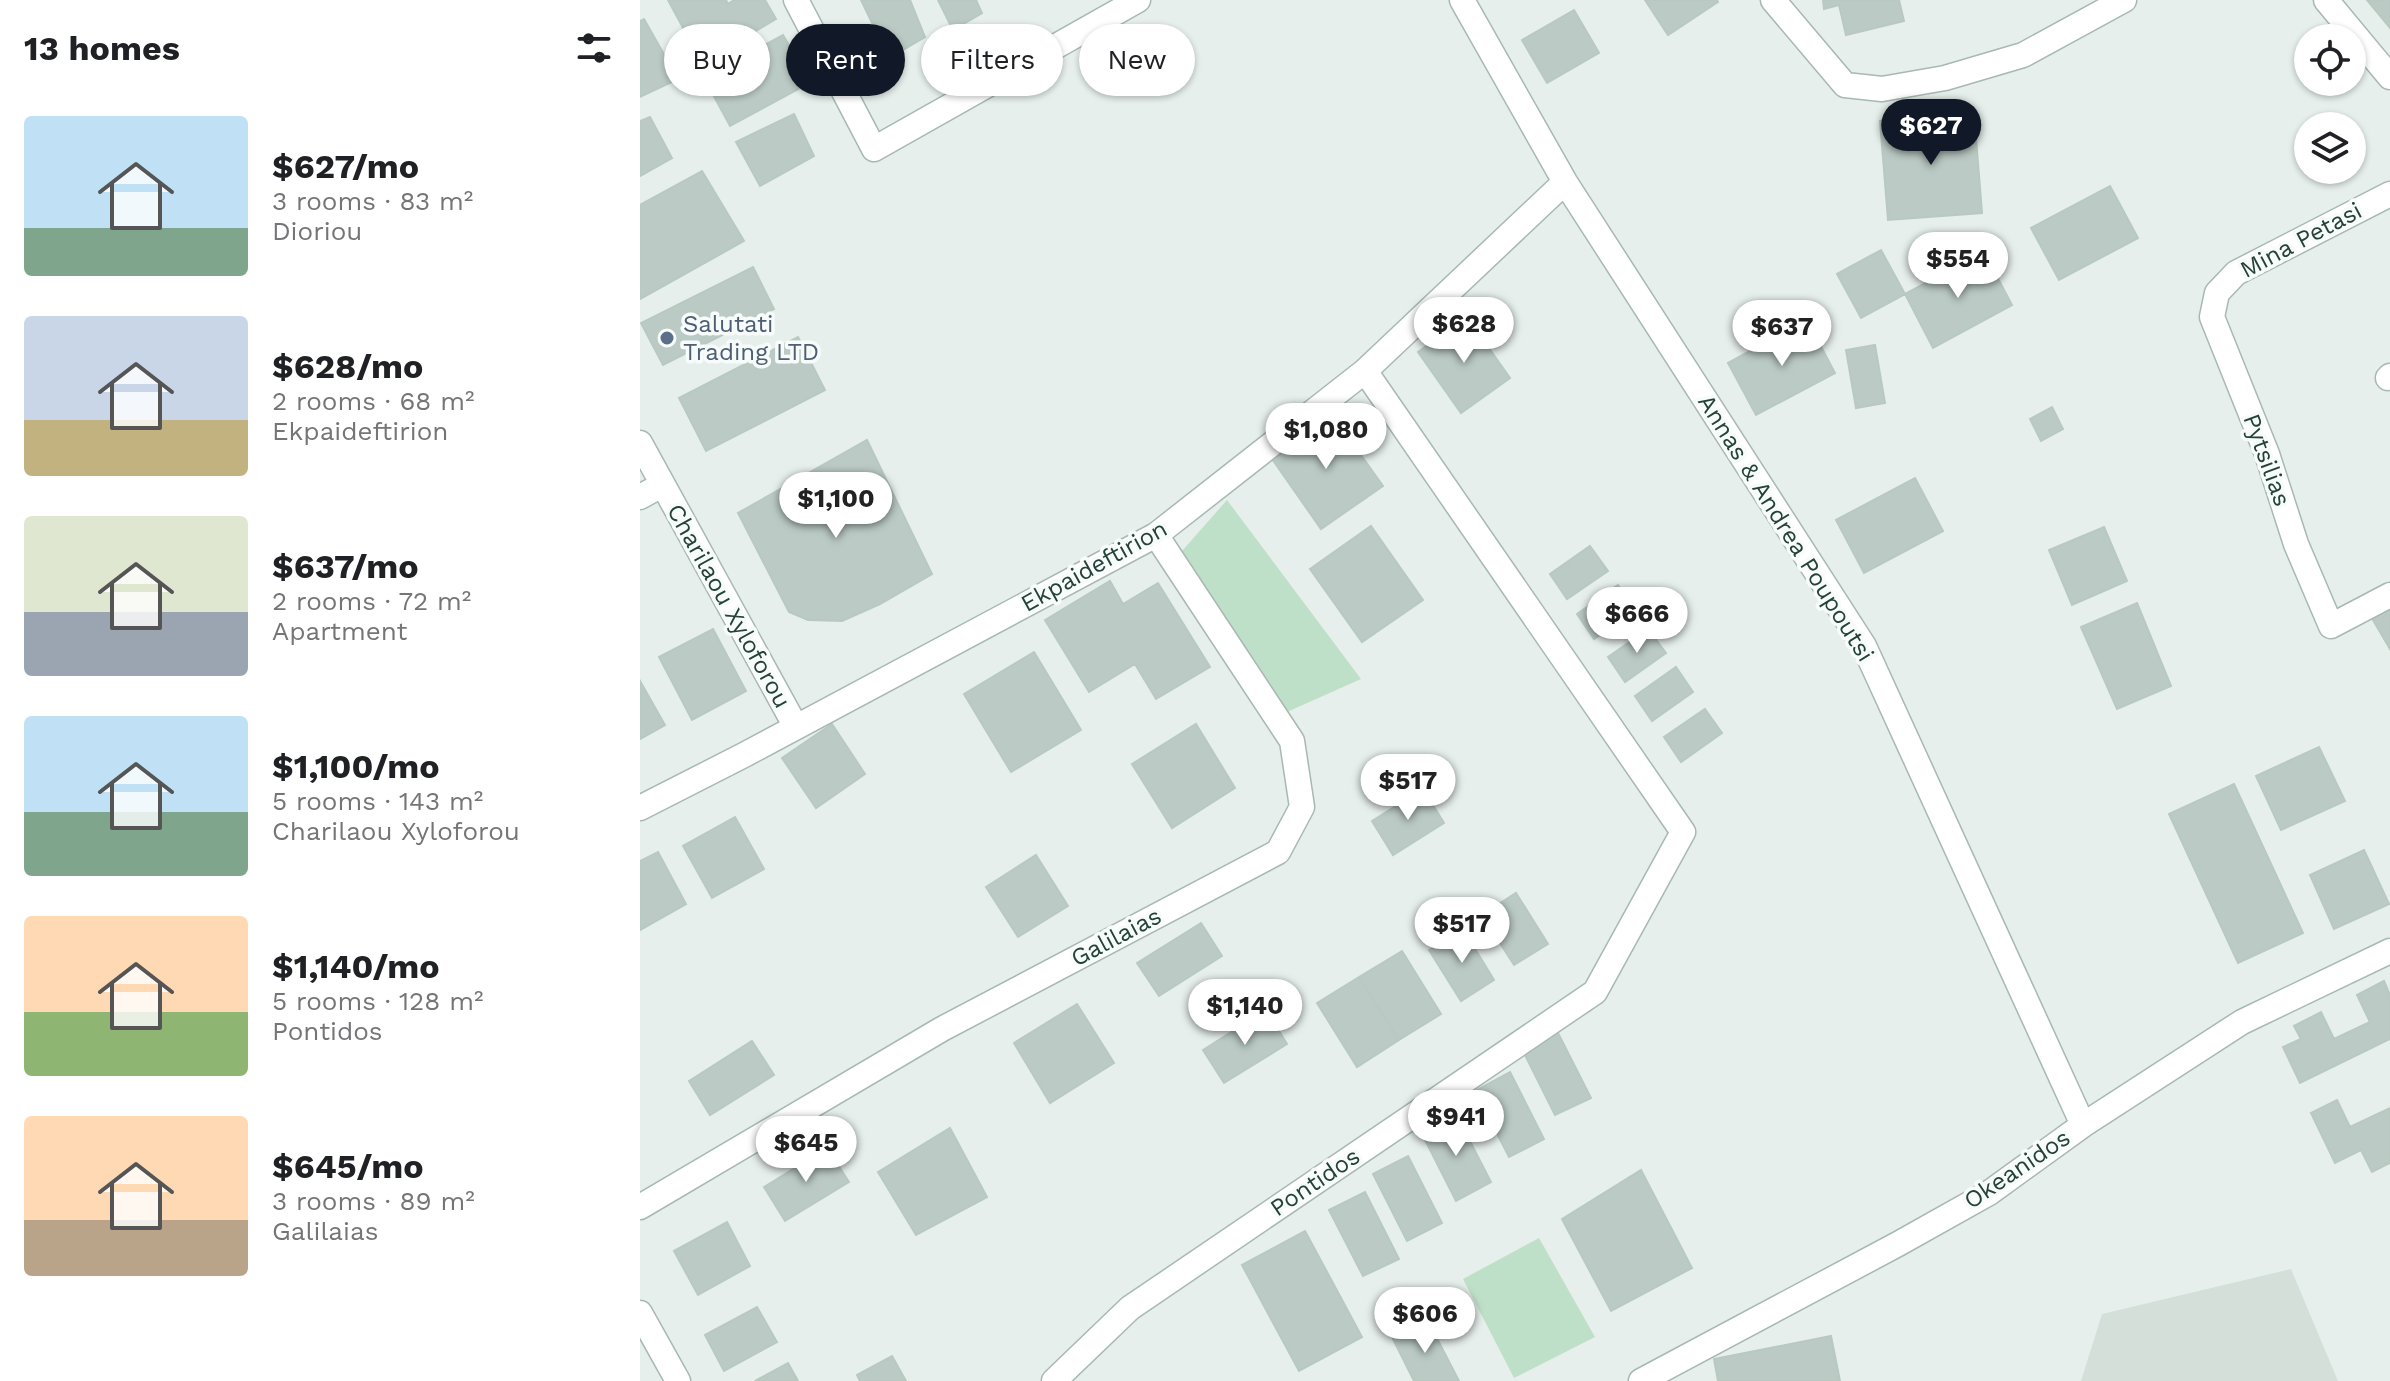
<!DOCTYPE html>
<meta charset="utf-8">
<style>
:root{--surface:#fff;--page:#f6f6f6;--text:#202124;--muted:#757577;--accent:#111827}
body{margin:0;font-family:"Work Sans",sans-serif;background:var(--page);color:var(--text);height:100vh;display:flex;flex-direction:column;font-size:30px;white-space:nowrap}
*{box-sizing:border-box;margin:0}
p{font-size:26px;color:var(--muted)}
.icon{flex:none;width:44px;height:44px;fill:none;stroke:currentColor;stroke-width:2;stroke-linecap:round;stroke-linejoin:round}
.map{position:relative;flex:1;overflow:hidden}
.details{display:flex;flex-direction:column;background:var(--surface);width:640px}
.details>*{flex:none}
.banner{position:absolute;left:24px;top:24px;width:760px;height:72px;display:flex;gap:16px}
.buttons{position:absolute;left:1654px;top:24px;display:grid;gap:16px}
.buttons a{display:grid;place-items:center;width:72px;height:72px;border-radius:50%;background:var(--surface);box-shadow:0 2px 6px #0004;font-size:40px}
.price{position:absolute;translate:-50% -68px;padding:0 18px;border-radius:28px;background:#fff;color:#222;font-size:26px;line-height:52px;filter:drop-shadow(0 2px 4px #0008)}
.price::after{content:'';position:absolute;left:50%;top:48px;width:24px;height:18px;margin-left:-12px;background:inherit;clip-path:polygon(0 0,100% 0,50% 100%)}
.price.active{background:var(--accent);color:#fff}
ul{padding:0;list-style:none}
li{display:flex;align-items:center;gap:24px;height:200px;padding:0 24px}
li span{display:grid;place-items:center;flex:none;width:224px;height:160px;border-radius:8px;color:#555}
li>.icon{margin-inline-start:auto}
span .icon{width:96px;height:96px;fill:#fffc;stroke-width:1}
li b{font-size:34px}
h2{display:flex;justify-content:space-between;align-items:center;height:96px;padding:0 24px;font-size:34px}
.tag{padding:0 28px;border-radius:36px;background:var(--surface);box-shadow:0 2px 6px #0004;font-size:28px;line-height:72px}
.tag.active{background:var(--accent);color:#fff}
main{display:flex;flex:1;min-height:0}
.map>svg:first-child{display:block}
</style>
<main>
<section class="details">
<h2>13 homes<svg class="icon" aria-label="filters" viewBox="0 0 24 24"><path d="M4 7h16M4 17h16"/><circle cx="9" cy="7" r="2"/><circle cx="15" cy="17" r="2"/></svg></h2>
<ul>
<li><span style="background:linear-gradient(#bfe0f5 70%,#7fa58c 0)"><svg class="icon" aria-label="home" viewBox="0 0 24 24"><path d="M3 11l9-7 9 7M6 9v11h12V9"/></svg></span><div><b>$627/mo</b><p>3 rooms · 83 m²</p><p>Dioriou</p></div></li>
<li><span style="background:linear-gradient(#c9d6e8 65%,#c2b280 0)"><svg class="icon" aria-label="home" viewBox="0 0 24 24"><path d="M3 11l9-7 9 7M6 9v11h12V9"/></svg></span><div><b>$628/mo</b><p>2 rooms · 68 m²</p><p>Ekpaideftirion</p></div></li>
<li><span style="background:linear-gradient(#dfe7d0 60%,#9aa5b1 0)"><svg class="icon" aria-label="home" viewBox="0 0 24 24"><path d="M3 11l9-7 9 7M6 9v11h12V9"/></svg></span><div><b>$637/mo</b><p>2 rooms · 72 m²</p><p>Apartment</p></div></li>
<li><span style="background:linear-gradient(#bfe0f5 60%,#7fa58c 0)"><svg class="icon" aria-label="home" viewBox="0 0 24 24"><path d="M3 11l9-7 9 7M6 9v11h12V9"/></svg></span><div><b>$1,100/mo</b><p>5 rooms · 143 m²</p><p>Charilaou Xyloforou</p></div></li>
<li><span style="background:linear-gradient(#ffd9b3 60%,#8fb573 0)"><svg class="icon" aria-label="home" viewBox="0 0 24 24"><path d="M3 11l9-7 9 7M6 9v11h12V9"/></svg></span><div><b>$1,140/mo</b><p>5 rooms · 128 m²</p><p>Pontidos</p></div></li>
<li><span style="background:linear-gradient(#ffd9b3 65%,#b9a48a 0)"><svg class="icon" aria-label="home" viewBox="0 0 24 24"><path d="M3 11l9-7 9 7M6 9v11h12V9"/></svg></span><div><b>$645/mo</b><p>3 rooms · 89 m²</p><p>Galilaias</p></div></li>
</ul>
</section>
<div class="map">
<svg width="1750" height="1381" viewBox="0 0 1750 1381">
<rect width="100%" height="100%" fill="#e6efeb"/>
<!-- built -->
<path fill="#d4dfda" d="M 1651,1269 L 1698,1381 L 1441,1381 L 1462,1314 Z"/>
<!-- green -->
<path fill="#bfe0c8" d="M 587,500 L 721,679 L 647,712 L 542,551 Z
M 899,1238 L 955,1337 L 874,1378 L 823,1279 Z"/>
<!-- building -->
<path fill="#bbcac4" stroke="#b8c9c2" stroke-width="2" d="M 28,0 L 86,0 L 88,4 L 94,0 L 125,0 L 136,19 L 62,63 Z
M 221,0 L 270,0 L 285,37 L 249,58 Z
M 298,0 L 336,0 L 342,13 L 313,30 Z
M 1005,0 L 1077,0 L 1078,2 L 1028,35 Z
M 1183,0 L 1259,0 L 1264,21 L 1206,35 L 1199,5 L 1184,9 Z
M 1727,0 L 1750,0 L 1750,28 Z
M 934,10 L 959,53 L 907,83 L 882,40 Z
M 4,19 L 38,79 L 0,97 L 0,21 Z
M 143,35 L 171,82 L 90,126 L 64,78 Z
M 1334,113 L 1342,213 L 1248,220 L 1240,121 Z
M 154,114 L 174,156 L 120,186 L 96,142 Z
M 10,117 L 32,158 L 0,176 L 0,121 Z
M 62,171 L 104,241 L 0,299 L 0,205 Z
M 1470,186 L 1498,238 L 1419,280 L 1391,228 Z
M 1241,250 L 1265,294 L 1221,318 L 1197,274 Z
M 1344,252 L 1372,305 L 1293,348 L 1265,294 Z
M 113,267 L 134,309 L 23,365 L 1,323 Z
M 827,317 L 870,378 L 821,413 L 778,352 Z
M 1167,320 L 1195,373 L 1116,415 L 1088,363 Z
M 158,337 L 185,390 L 66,451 L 39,398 Z
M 1235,345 L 1245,403 L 1216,408 L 1206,350 Z
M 1412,407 L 1423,429 L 1401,441 L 1390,419 Z
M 691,413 L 743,486 L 681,529 L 630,456 Z
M 227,440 L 292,574 L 240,604 L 202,621 L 168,620 L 149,612 L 98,513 Z
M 1275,478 L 1303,531 L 1224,573 L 1196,520 Z
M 731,526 L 783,600 L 722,642 L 670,569 Z
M 1464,527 L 1487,581 L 1432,605 L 1409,550 Z
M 950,546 L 968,571 L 927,599 L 910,574 Z
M 470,581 L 483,604 L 518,583 L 570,667 L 516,699 L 495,664 L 449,692 L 405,620 Z
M 978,585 L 995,610 L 954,639 L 937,614 Z
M 1497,603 L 1531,686 L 1477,709 L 1441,627 Z
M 1750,604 L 1750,649 L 1730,615 Z
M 73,629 L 106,691 L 52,720 L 19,657 Z
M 1008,629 L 1026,653 L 985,682 L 968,657 Z
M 394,652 L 441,730 L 371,772 L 324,694 Z
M 1036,667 L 1053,692 L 1012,721 L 995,696 Z
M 0,681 L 25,725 L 0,739 Z
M 1065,709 L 1082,733 L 1041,762 L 1024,737 Z
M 192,724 L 225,774 L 176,808 L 142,758 Z
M 556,724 L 595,788 L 532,828 L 492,764 Z
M 1679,747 L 1705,801 L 1641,830 L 1616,776 Z
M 1594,784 L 1663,933 L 1598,963 L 1529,814 Z
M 783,789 L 804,823 L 753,855 L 732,821 Z
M 95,817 L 124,869 L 72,898 L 43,846 Z
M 1724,850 L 1749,904 L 1694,929 L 1670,875 Z
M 18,852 L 46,904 L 0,930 L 0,861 Z
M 396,855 L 428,906 L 378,937 L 346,887 Z
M 876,893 L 908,944 L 874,965 L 842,915 Z
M 561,923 L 582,956 L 519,996 L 497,963 Z
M 823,929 L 854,980 L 821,1001 L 789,950 Z
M 762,951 L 801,1014 L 759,1040 L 719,977 Z
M 719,977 L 759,1040 L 717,1067 L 677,1003 Z
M 1744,981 L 1750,995 L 1750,1039 L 1660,1083 L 1643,1047 L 1661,1039 L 1654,1026 L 1681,1012 L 1694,1039 L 1730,1022 L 1717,995 Z
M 437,1004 L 474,1063 L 410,1103 L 374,1043 Z
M 626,1010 L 647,1044 L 584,1083 L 563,1050 Z
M 917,1031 L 951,1098 L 915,1115 L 882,1049 Z
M 112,1041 L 134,1075 L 70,1115 L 49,1081 Z
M 870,1072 L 904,1139 L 869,1157 L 835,1091 Z
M 1697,1100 L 1710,1127 L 1750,1108 L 1750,1163 L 1732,1172 L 1721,1150 L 1695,1163 L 1671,1113 Z
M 817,1116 L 851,1182 L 816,1201 L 782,1134 Z
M 310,1128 L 347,1197 L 276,1235 L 238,1172 Z
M 187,1148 L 209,1182 L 145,1221 L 124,1187 Z
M 768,1156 L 802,1223 L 767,1241 L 733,1174 Z
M 1001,1170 L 1052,1268 L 971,1311 L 922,1219 Z
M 725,1192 L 759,1259 L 723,1276 L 689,1210 Z
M 87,1222 L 110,1266 L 58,1295 L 34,1251 Z
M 665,1231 L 722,1337 L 659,1371 L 602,1265 Z
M 117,1307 L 137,1342 L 84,1371 L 65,1335 Z
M 788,1321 L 819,1381 L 774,1381 L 753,1339 Z
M 1191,1336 L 1200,1381 L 1078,1381 L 1074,1359 Z
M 252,1356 L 266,1381 L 220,1381 L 217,1375 Z
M 148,1363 L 158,1381 L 115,1381 Z"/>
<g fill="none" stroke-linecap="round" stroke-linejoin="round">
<defs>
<path id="minor" d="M 156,0 L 234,149 L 498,0
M 822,0 L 925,182 L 1224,646 L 1443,1125
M 1133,0 L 1205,85 L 1242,89 L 1305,78 L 1383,55 L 1484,0
M 1686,0 L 1750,77
M 1750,194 L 1596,273 L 1577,293 L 1572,317 L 1627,454 L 1656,544 L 1691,626 L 1750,595
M 1748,378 L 1750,376
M 0,443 L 156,727
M 0,497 L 22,485
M 0,808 L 104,755 L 516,535 L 725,371 L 925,182
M 0,1207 L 302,1029 L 638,852 L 662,807 L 652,741 L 516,535
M 0,1313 L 38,1381
M 414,1381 L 490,1308 L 955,992 L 1043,832 L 725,371
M 1001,1381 L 1258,1244 L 1349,1193 L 1443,1125 L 1602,1022 L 1750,951"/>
</defs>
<!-- minor casing -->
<use href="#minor" stroke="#a8b8b2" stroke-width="27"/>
<!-- minor -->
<use href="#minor" stroke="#fff" stroke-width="24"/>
</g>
<!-- markers -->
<circle fill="#5c6f8a" stroke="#f7fbf9" stroke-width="3" cx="27" cy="338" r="8"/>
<g text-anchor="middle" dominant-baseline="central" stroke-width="7" stroke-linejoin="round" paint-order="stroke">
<!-- street labels -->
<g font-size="24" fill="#24423a" stroke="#f7fbf9">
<text transform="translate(1661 240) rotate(-28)">Mina Petasi</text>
<text transform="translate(1627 460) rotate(70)">Pytsilias</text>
<text transform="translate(1146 528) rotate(58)">Annas &amp; Andrea Poupoutsi</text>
<text transform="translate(454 566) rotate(-29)">Ekpaideftirion</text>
<text transform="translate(89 606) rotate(61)">Charilaou Xyloforou</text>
<text transform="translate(476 937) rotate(-28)">Galilaias</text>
<text transform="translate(1377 1169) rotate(-34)">Okeanidos</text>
<text transform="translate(675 1182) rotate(-34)">Pontidos</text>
</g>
<!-- service labels -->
<g font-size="24" fill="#4e5e75" stroke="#f7fbf9" text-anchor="start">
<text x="43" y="324">Salutati<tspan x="43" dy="28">Trading LTD</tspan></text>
</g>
</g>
</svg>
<div class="buttons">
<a><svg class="icon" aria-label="locate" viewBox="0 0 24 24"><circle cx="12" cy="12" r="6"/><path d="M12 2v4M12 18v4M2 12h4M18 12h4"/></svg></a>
<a><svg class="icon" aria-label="layers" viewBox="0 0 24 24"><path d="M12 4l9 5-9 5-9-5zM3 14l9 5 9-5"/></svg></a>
</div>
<b class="price active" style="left:1291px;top:167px">$627</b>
<b class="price" style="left:1318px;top:300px">$554</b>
<b class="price" style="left:824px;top:365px">$628</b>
<b class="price" style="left:1142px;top:368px">$637</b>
<b class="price" style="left:686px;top:471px">$1,080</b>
<b class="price" style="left:196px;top:540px">$1,100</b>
<b class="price" style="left:997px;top:655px">$666</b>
<b class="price" style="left:768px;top:822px">$517</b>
<b class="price" style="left:822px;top:965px">$517</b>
<b class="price" style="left:605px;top:1047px">$1,140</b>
<b class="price" style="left:816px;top:1158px">$941</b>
<b class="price" style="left:166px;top:1184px">$645</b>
<b class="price" style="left:785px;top:1355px">$606</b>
<div class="banner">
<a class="tag">Buy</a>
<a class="tag active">Rent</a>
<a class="tag">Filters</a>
<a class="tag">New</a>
</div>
</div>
</main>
